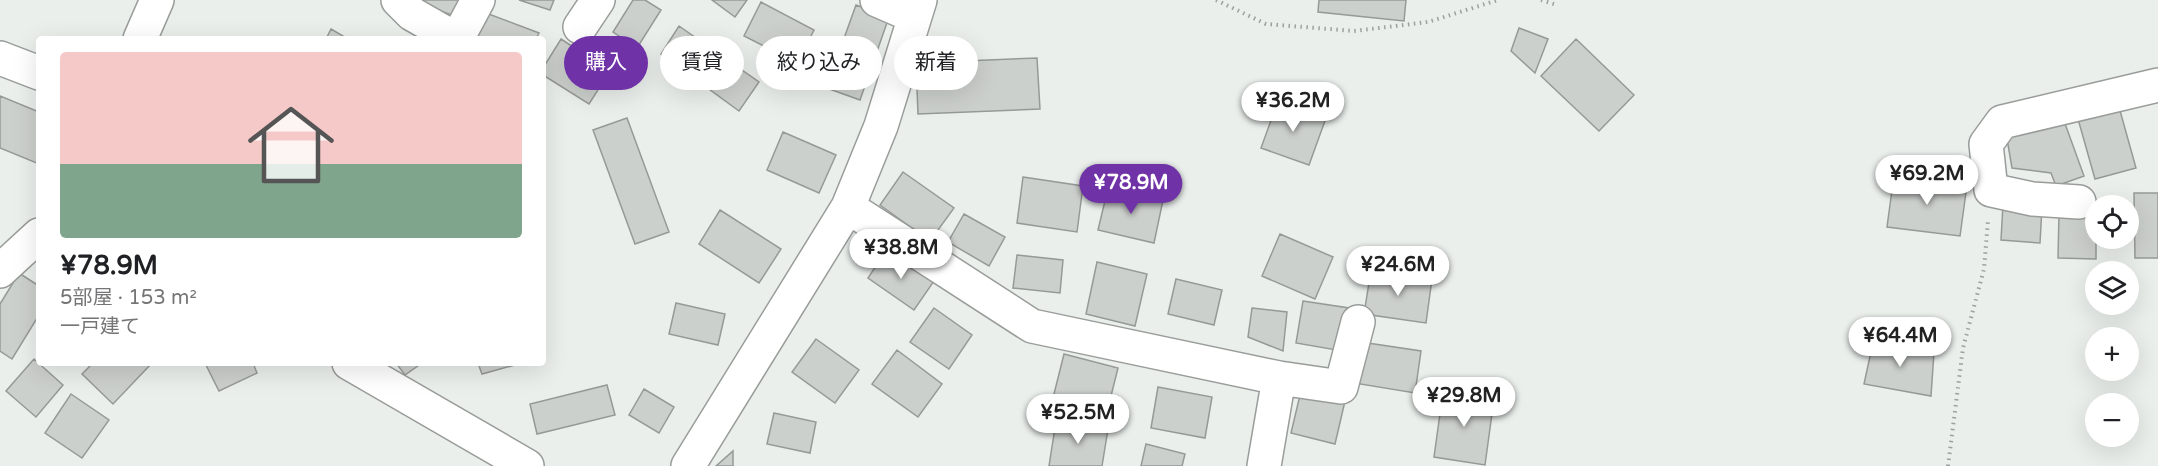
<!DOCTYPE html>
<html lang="ja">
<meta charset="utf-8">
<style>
:root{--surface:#fff;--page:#f2f2f2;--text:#202124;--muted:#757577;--accent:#7032a7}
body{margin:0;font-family:"Varela Round","Noto Sans JP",sans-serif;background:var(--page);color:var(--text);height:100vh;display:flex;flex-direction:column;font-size:22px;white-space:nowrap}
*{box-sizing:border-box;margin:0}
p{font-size:20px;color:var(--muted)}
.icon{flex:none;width:33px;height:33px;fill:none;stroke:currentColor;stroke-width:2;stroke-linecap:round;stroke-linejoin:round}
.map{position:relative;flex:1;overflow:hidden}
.side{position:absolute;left:36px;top:36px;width:510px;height:330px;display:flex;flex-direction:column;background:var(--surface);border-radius:6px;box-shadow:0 6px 24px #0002}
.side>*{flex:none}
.top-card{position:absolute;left:564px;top:36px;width:570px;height:54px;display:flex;gap:12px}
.buttons{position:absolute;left:2085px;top:195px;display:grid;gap:12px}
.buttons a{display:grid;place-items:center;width:54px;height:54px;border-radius:50%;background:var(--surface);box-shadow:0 6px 24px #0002;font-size:30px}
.price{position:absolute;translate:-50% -51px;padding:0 14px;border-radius:21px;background:#fff;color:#222;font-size:20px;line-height:39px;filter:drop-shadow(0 2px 3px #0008)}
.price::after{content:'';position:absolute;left:50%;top:36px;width:18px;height:14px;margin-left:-9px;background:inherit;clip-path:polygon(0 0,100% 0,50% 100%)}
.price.on{background:var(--accent);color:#fff}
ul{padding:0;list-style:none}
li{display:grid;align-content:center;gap:12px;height:318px;padding:0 24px}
li span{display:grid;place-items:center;height:186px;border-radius:6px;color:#555}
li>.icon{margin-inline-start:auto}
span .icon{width:108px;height:108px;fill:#fffc;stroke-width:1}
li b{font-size:26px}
.tag{padding:0 21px;border-radius:27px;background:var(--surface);box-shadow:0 6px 24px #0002;font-size:21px;line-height:54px}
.tag.on{background:var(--accent);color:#fff}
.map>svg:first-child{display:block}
</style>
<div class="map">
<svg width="2158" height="466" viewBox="0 0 2158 466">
<rect width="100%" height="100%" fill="#eaefec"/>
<!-- building -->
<path fill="#ccd0cd" stroke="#969a97" stroke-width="1.5" d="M 415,0 L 461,0 L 455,16 L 414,2 Z
M 519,0 L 554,0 L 550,10 Z
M 633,0 L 645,0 L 661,10 L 637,48 L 613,32 Z
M 712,0 L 747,0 L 735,17 Z
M 1319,0 L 1406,0 L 1404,21 L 1318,12 Z
M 761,2 L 814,30 L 797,63 L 744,36 Z
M 856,5 L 889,17 L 860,100 L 807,81 L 823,37 L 842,44 Z
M 486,13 L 539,33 L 536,39 L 476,39 Z
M 679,26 L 759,82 L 739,111 L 661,54 Z
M 1519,28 L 1548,39 L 1535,73 L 1511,51 Z
M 331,29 L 348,39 L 326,39 Z
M 561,39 L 610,71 L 589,104 L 543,75 L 543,68 Z
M 1576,39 L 1634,95 L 1599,131 L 1541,76 Z
M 1037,58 L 1040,109 L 918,114 L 916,63 Z
M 0,96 L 39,112 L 39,164 L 0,148 Z
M 1278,101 L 1326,118 L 1309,165 L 1261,148 Z
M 2119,107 L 2136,168 L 2095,179 L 2078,119 Z
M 627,118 L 669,232 L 635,244 L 593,130 Z
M 2063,118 L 2084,176 L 2056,186 L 2051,173 L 2012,168 L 2006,133 Z
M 783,132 L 836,155 L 819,193 L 767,170 Z
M 903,172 L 954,208 L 930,241 L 880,205 Z
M 1894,175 L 1967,185 L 1960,236 L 1887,227 Z
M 1023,177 L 1083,186 L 1077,232 L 1017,223 Z
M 1108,188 L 1163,200 L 1154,243 L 1098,230 Z
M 2134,193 L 2158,193 L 2158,258 L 2135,258 Z
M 2003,204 L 2042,207 L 2040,243 L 2001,240 Z
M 720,210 L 781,249 L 759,283 L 699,244 Z
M 2059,213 L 2096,214 L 2096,259 L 2058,258 Z
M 964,214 L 1005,237 L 989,266 L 948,242 Z
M 1280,234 L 1333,257 L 1315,299 L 1262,276 Z
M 887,249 L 934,281 L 914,310 L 868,278 Z
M 1017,255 L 1063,260 L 1060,293 L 1013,288 Z
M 1097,262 L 1147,274 L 1135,326 L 1086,314 Z
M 1371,270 L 1432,279 L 1426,323 L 1364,314 Z
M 19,273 L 39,286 L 39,315 L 12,359 L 0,351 L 0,304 Z
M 1176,279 L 1222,290 L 1214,325 L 1168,314 Z
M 1303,301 L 1349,308 L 1342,351 L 1296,343 Z
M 676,303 L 725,314 L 718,345 L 669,334 Z
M 934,308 L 972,335 L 949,369 L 910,342 Z
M 1252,308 L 1287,312 L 1283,351 L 1248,337 Z
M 1874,338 L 1934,352 L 1931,396 L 1864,384 Z
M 816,339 L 859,370 L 835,403 L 792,372 Z
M 1361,342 L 1421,351 L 1415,393 L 1354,383 Z
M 897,350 L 942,384 L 918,417 L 872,384 Z
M 1064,354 L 1118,368 L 1107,412 L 1053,398 Z
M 34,359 L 63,385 L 36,417 L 6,391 Z
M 93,363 L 152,363 L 113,404 L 82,374 Z
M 205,363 L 253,363 L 257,373 L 219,391 Z
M 396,363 L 422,363 L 405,375 Z
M 478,363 L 522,363 L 482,374 Z
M 607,385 L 615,415 L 537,434 L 530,404 Z
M 1158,387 L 1212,397 L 1205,438 L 1151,428 Z
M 644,389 L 674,407 L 659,433 L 629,415 Z
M 1301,391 L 1345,401 L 1335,444 L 1291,433 Z
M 1443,392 L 1494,399 L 1485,465 L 1434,457 Z
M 71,394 L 109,420 L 82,458 L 45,433 Z
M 774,413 L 816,422 L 810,453 L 767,444 Z
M 1056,421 L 1108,429 L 1102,466 L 1049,466 Z
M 1146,444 L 1185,454 L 1182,466 L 1141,466 Z
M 733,451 L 733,466 L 716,466 Z"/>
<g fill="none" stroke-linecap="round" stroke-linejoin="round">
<defs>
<path id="minor" d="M 398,0 L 412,14 L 456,39
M 877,0 L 914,16
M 580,27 L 598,0
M 140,39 L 157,0
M 457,39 L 478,0
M 0,58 L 39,73
M 2079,202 L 2032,199 L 1991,190 L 1986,144 L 2002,122 L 2158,85
M 848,207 L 1032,326 L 1279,378 L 1264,466
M 0,271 L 39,235
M 349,363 L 527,466
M 1279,378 L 1341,387 L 1358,322
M 688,466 L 848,207 L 881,126 L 920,0"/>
</defs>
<!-- minor casing -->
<use href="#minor" stroke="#999d9a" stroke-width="36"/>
<!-- path -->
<path stroke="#9da09e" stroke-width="4" stroke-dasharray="1.5 4.5" stroke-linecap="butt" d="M 1216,0 L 1266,24 L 1354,31 L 1428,22 L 1498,0
M 1541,0 L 1557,5
M 1948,466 L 1963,348 L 1984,269 L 1988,220"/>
<!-- minor -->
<use href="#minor" stroke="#fff" stroke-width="33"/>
</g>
</svg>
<div class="buttons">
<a><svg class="icon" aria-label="locate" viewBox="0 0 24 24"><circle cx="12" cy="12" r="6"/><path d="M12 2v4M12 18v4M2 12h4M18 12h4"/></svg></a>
<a><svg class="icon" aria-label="layers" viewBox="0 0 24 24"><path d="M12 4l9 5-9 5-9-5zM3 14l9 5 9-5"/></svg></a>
<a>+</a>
<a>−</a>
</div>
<b class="price" style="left:1293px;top:133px">¥36.2M</b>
<b class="price" style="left:1927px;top:206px">¥69.2M</b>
<b class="price on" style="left:1131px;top:215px">¥78.9M</b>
<b class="price" style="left:901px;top:280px">¥38.8M</b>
<b class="price" style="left:1398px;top:297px">¥24.6M</b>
<b class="price" style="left:1900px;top:368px">¥64.4M</b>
<b class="price" style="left:1464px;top:428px">¥29.8M</b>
<b class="price" style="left:1078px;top:445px">¥52.5M</b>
<div class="top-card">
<a class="tag on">購入</a>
<a class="tag">賃貸</a>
<a class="tag">絞り込み</a>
<a class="tag">新着</a>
</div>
<section class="side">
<ul>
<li><span style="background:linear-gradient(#f6c9c9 60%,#7fa58c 0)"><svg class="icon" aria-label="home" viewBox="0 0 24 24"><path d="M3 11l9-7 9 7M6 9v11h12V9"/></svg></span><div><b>¥78.9M</b><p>5部屋 · 153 m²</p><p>一戸建て</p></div></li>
</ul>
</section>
</div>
